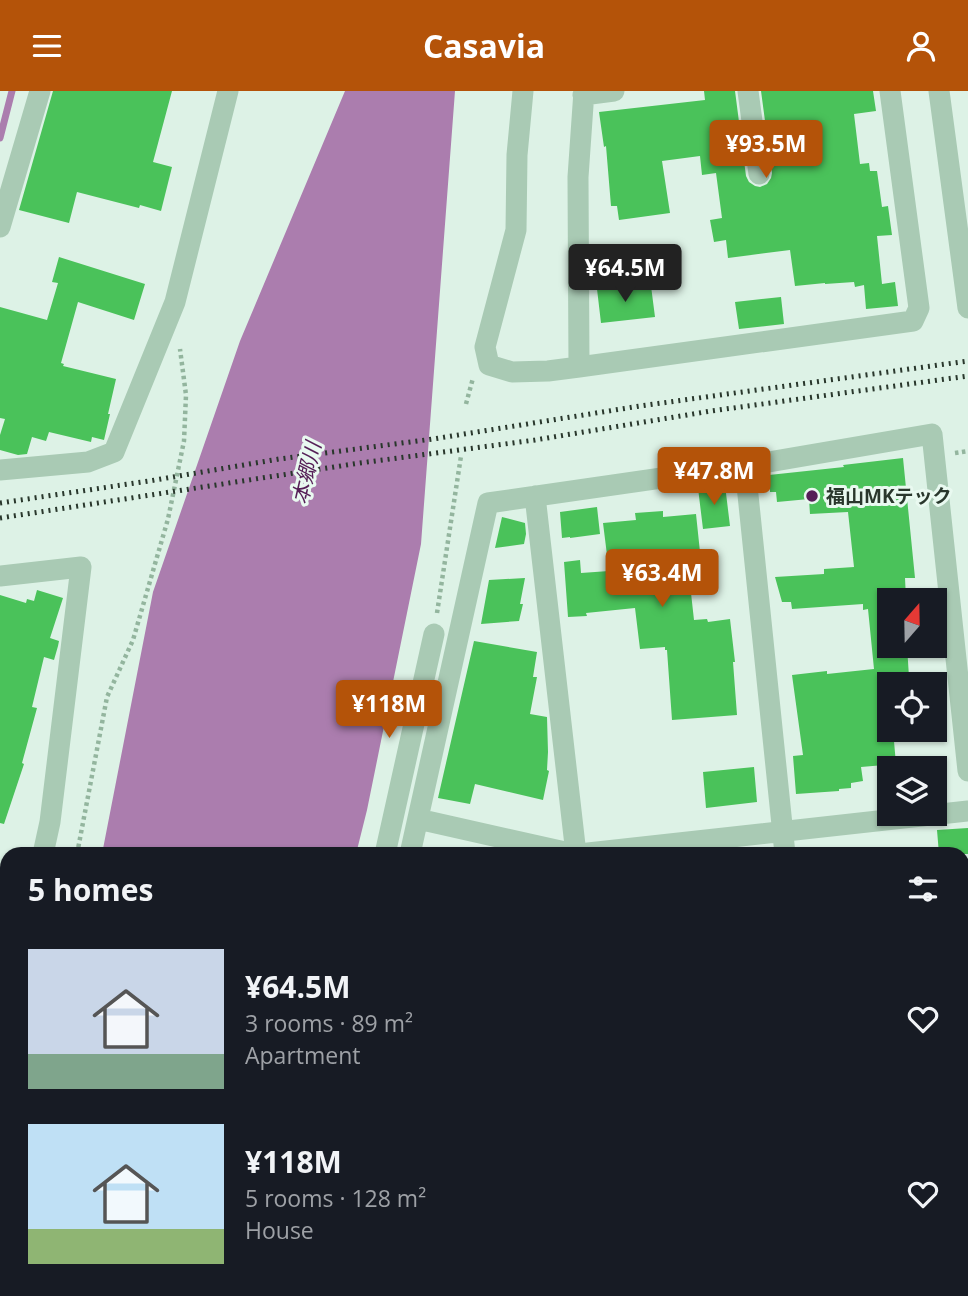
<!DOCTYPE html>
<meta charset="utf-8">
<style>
:root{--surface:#171b24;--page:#20242c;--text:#f1f3f6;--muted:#9ea1a6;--accent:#b45309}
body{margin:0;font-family:"Open Sans","Noto Sans JP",sans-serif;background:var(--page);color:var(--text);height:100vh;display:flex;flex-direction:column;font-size:26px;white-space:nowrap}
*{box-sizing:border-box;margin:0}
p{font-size:23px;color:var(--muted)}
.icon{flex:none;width:38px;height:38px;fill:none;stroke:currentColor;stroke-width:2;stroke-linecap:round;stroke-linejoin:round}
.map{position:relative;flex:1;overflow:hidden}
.side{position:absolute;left:0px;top:756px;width:970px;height:450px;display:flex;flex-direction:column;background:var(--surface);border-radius:21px 21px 0 0;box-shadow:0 2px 5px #0004}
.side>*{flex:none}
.needle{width:46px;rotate:20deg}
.tools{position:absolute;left:877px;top:497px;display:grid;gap:14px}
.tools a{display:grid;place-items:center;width:70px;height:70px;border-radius:0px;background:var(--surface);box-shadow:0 2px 5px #0004;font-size:35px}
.price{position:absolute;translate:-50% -60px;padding:0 16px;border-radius:7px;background:var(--accent);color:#fff;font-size:23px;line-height:46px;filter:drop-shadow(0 2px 4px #0008)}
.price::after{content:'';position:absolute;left:50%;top:42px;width:21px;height:16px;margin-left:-10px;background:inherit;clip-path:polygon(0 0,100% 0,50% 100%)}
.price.selected{background:#222;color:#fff}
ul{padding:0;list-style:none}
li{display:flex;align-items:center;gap:21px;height:175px;padding:0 28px}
li span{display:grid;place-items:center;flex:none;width:196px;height:140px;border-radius:0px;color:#555}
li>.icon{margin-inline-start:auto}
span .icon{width:84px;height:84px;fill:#fffc;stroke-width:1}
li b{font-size:30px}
h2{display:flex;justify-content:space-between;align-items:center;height:84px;padding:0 28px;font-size:30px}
header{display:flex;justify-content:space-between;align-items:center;height:91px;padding:0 28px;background:var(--accent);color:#fff;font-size:32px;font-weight:700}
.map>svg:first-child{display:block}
</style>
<header><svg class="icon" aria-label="menu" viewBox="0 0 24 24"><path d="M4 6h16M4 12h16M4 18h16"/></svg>Casavia<svg class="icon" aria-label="person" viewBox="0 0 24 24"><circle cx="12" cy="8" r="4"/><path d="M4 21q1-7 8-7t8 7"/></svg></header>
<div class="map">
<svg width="968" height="1205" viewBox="0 0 968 1205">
<rect width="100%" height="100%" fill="#ddf2e6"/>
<!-- water -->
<path fill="#ab7dae" d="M 345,0 L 455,0 L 421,453 L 367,719 L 356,763 L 102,763 L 153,501 L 240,250 Z
M 7,1127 L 7,1199 L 249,1199 L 248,1205 L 0,1205 L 0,1149 Z"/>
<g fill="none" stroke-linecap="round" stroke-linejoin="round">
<!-- stream -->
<path stroke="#ab7dae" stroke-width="7" d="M 0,47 L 12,0"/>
</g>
<!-- building -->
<path fill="#4ac25a" d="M 53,0 L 172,0 L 153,71 L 172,76 L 161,120 L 140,114 L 139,117 L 77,101 L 69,132 L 19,119 Z
M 704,0 L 735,0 L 746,85 L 749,91 L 755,95 L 760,96 L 767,93 L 771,87 L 772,82 L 761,0 L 873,0 L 876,20 L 854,23 L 860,73 L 869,72 L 870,80 L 877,80 L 882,116 L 888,115 L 892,144 L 877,145 L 882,193 L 895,191 L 898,215 L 866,218 L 864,194 L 855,196 L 854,191 L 825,193 L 825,192 L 795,195 L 790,159 L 728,167 L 726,149 L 714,151 L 710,129 L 722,127 L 716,82 L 702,84 L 700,65 L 662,70 L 670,122 L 619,129 L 617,115 L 611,115 L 606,55 L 604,56 L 599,21 L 705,9 Z
M 59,166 L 145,193 L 134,229 L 78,211 L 61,272 L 64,273 L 63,275 L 116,288 L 108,323 L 110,323 L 104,349 L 92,346 L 91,351 L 49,341 L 46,350 L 32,346 L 27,363 L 18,364 L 0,359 L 0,344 L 5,328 L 0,327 L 0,216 L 47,229 L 58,192 L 52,191 Z
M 619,195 L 619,199 L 651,195 L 655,226 L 601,232 L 597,198 Z
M 781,206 L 784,233 L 739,238 L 735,211 Z
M 903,367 L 915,487 L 905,487 L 906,508 L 889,509 L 889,555 L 907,555 L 909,586 L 896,588 L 896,593 L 889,593 L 889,639 L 893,639 L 896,673 L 861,676 L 863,690 L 851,692 L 851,697 L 839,698 L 839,700 L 796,703 L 793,665 L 803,664 L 792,584 L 827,580 L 827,583 L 874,578 L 868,518 L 863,519 L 863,513 L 792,518 L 791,511 L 782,511 L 775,486 L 824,483 L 824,478 L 854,476 L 848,421 L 810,423 L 809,408 L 777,411 L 776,401 L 770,401 L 769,384 L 844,376 L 843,374 Z
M 725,394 L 730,435 L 703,438 L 698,397 Z
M 597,416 L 600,443 L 570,447 L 570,446 L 562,447 L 560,421 Z
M 663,420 L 663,426 L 696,423 L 700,461 L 683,463 L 687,503 L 691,502 L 694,529 L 707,528 L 708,531 L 730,528 L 735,571 L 733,571 L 737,624 L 672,629 L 667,559 L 665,559 L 665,556 L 640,558 L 635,517 L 586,522 L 587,525 L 568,526 L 564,471 L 580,469 L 581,482 L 609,480 L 603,432 L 636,429 L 635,422 Z
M 502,426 L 525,432 L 526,443 L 524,453 L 495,457 Z
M 525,487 L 520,513 L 523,513 L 519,530 L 481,533 L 489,489 Z
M 37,499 L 63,507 L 50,547 L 59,550 L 58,555 L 54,569 L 44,566 L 32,616 L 37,617 L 22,672 L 24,673 L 4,733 L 0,732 L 0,504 L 26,512 L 27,508 L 34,510 Z
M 474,550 L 537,561 L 533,586 L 537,586 L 530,623 L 547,626 L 548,661 L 547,679 L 549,680 L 543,709 L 475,693 L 470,713 L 438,707 Z
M 754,676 L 757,711 L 706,717 L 703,681 Z
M 968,737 L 968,763 L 939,763 L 937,739 Z"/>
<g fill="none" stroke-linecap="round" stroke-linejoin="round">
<!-- path -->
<path stroke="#93b59e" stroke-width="4.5" stroke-dasharray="3.5 3.5" stroke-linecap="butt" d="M 466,313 L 473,287
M 955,362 L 968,360
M 437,522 L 461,365
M 77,763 L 107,606 L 133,549 L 168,428 L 184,350 L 186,304 L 180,258
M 0,1093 L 7,1068"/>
<!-- minor -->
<path stroke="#a9cab4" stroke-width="21" d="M 523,0 L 517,64 L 516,139 L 485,256 L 489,274 L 512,281 L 548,280 L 579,276 L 913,230 L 919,217 L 890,0
M 748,0 L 759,83
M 939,0 L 968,217
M 583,4 L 614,0
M 0,136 L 40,0
M 579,276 L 578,86 L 584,0
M 745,375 L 785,763
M 0,379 L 88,371 L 114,361 L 175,211 L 228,0
M 535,405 L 576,763
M 0,485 L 81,476 L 50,731 L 43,763
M 418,728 L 574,763
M 385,763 L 434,543
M 410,763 L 488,412 L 745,375 L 932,343 L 968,680
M 579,763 L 968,720
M 0,964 L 7,937
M 682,1199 L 715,1205
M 834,1199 L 834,1205
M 286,1205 L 288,1199
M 314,1205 L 315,1199
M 617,1205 L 618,1199"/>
<!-- rail -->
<path stroke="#29372c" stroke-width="5" stroke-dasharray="2 5" stroke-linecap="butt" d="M 0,412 L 149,390 L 279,368 L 433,348 L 640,315 L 968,270
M 0,427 L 360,372 L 535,349 L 711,320 L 968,285"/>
</g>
<!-- markers -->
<circle fill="#551f57" stroke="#e9f9f0" stroke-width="2.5" cx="812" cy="405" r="7"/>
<g text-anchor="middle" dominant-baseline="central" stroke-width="6" stroke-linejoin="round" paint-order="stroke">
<!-- poi labels -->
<g font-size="19" font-weight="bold" fill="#29372c" stroke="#e9f9f0" text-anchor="start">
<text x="826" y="405">福山MKテック</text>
</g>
<!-- water labels -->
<g font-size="21" font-style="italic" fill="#551f57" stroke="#e9f9f0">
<text transform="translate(306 382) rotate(-77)">本郷川</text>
</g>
</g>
</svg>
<div class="tools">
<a><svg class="needle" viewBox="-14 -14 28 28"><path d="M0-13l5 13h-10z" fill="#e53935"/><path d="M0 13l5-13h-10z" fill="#9ea1a6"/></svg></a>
<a><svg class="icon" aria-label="locate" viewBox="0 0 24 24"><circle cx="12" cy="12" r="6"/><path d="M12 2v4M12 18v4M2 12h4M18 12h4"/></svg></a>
<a><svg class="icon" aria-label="layers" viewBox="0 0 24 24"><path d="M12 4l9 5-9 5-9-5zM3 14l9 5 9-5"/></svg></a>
</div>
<b class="price" style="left:766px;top:89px">¥93.5M</b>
<b class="price selected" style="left:625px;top:213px">¥64.5M</b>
<b class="price" style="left:714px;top:416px">¥47.8M</b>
<b class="price" style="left:662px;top:518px">¥63.4M</b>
<b class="price" style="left:389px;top:649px">¥118M</b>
<section class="side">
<h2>5 homes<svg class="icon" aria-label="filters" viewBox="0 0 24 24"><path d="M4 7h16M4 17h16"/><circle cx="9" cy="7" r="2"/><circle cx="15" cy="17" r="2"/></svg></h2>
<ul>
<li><span style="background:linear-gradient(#c9d6e8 75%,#7fa58c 0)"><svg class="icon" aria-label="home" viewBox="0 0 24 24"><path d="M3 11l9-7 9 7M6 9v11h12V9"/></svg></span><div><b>¥64.5M</b><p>3 rooms · 89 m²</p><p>Apartment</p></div><svg class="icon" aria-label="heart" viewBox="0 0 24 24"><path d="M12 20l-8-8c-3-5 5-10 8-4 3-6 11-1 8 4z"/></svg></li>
<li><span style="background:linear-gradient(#bfe0f5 75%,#8fb573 0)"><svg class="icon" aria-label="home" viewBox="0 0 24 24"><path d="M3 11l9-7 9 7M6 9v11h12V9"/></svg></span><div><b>¥118M</b><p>5 rooms · 128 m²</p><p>House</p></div><svg class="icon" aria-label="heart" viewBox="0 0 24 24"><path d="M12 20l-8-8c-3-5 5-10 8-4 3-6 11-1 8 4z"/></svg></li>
</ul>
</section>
</div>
